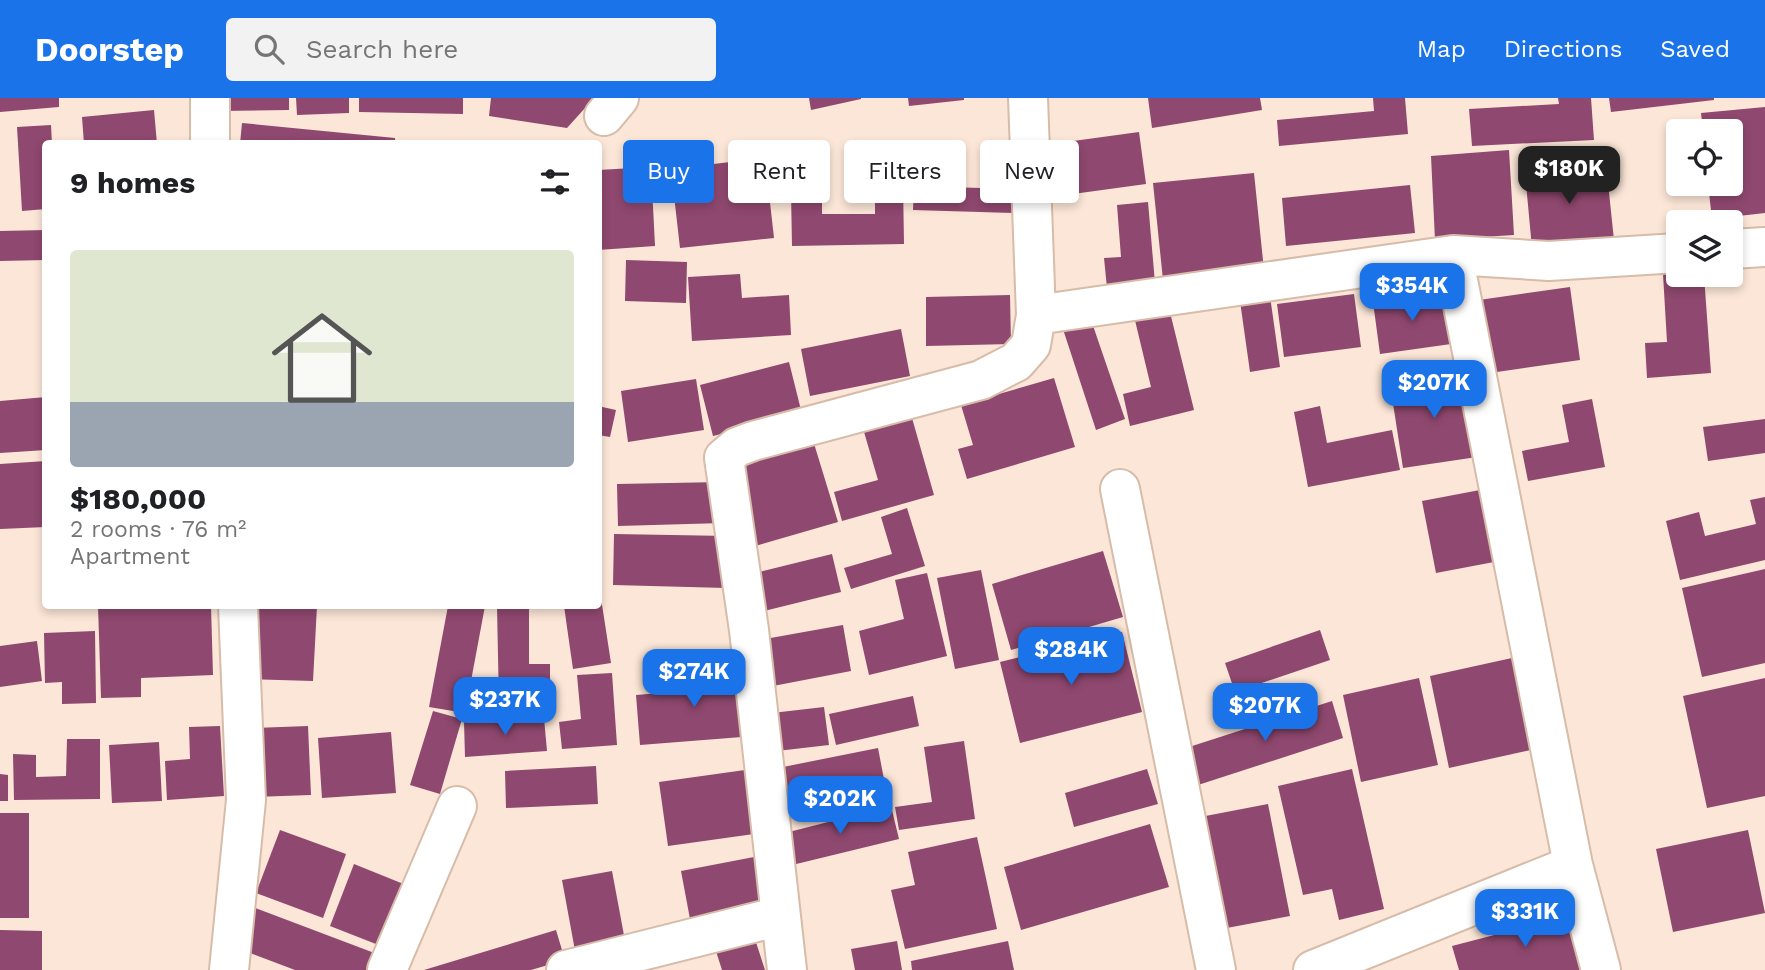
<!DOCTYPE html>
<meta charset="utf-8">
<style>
:root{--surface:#fff;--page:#f2f2f2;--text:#202124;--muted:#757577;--accent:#1a73e8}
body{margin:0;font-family:"Work Sans",sans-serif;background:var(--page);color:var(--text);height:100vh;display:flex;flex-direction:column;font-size:26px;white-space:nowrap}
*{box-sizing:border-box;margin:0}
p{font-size:23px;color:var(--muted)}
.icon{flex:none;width:38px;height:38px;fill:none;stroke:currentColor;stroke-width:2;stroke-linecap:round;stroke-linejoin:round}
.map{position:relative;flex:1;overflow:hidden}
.details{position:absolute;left:42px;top:42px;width:560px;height:469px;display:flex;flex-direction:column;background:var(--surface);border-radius:7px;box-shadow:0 4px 10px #0003}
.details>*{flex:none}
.guide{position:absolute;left:623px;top:42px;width:665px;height:63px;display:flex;gap:14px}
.buttons{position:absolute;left:1666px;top:21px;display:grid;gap:14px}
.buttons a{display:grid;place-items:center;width:77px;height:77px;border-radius:7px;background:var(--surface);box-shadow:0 4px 10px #0003;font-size:35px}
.price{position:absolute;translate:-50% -60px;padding:0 16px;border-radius:14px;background:var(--accent);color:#fff;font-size:23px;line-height:46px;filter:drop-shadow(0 2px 4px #0008)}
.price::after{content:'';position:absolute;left:50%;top:42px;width:21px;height:16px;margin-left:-10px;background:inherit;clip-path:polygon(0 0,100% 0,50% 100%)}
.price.on{background:#222;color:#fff}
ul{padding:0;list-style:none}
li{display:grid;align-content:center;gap:14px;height:371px;padding:0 28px}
li span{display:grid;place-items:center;height:217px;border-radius:7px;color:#555}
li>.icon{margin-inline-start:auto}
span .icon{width:126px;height:126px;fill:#fffc;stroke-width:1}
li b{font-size:30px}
h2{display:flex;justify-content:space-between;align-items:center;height:84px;padding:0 28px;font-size:30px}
.pill{padding:0 24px;border-radius:7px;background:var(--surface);box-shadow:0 4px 10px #0003;font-size:24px;line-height:63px}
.pill.on{background:var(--accent);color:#fff}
header{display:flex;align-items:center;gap:42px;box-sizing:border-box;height:98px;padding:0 35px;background:var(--accent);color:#fff}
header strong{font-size:33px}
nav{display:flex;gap:38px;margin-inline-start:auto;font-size:24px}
.search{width:490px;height:63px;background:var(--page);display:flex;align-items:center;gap:18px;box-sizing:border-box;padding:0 24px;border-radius:7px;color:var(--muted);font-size:26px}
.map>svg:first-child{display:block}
</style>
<header>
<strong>Doorstep</strong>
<div class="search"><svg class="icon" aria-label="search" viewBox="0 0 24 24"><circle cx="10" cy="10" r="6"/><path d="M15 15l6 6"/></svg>Search here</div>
<nav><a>Map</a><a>Directions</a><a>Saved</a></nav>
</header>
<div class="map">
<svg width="1765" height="872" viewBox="0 0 1765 872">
<rect width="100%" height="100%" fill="#fbe6d7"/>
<!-- building -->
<path fill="#8f486f" d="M 0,0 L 59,0 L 59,9 L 0,14 Z
M 220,0 L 289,0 L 289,12 L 220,13 Z
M 296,0 L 349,0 L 349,15 L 297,17 Z
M 359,0 L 463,0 L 463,16 L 359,14 Z
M 491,0 L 594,0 L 567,30 L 489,18 Z
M 809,0 L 861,0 L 861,1 L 811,12 Z
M 908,0 L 964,0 L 964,2 L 909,8 Z
M 1148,0 L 1260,0 L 1262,12 L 1152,30 Z
M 1373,0 L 1405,0 L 1408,36 L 1279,48 L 1277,22 L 1374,13 Z
M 1558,0 L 1591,0 L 1594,42 L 1472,48 L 1469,11 L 1559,6 Z
M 1609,0 L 1714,0 L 1714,2 L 1611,14 Z
M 1765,9 L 1765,115 L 1712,121 L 1708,86 L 1731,86 L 1731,33 L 1703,33 L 1701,15 Z
M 154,12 L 157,46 L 84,46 L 82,19 Z
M 242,25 L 395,40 L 395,46 L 240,46 Z
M 51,27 L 52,46 L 46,46 L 46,111 L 22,113 L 17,29 Z
M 1139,34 L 1146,86 L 1051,99 L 1044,47 Z
M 1509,52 L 1514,137 L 1435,142 L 1431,58 Z
M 982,58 L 1015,60 L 1013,115 L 913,112 L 914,88 L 981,90 Z
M 765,60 L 774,140 L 680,150 L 671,71 Z
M 1606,66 L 1614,142 L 1532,150 L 1525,75 Z
M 651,69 L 655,148 L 598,152 L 598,72 Z
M 1254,75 L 1264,172 L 1163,182 L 1153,85 Z
M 875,85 L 903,85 L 904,146 L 792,148 L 791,94 L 822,94 L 822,116 L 875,116 Z
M 1410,87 L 1415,135 L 1286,148 L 1282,100 Z
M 1148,104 L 1155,185 L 1107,190 L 1104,160 L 1121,159 L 1117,107 Z
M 46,132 L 46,162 L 0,163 L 0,133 Z
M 626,162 L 687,164 L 686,205 L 625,203 Z
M 1678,175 L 1704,177 L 1711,275 L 1647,280 L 1645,245 L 1667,244 L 1663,176 Z
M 740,176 L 742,200 L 789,197 L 791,237 L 692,243 L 688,179 Z
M 1570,189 L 1580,262 L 1490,275 L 1479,202 Z
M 1269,191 L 1280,269 L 1250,274 L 1239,196 Z
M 1445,195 L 1451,246 L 1380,256 L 1373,204 Z
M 1354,196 L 1361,249 L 1284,259 L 1277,206 Z
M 1010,197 L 1011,246 L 926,248 L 926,199 Z
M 1168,206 L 1194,312 L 1130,328 L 1123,296 L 1151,289 L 1133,214 Z
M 1089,216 L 1125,321 L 1096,332 L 1061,225 Z
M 901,231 L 910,278 L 810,298 L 801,251 Z
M 789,264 L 802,316 L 713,338 L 700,287 Z
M 1464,274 L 1477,359 L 1403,370 L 1390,286 Z
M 1054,280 L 1075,349 L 967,381 L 958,351 L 973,347 L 961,307 Z
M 696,281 L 704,332 L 628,344 L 621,293 Z
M 46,299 L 46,352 L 0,355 L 0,303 Z
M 1592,301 L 1605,369 L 1528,383 L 1522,353 L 1569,344 L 1562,307 Z
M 598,308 L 616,312 L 610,339 L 598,337 Z
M 1320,308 L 1327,345 L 1392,332 L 1400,372 L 1308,389 L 1294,314 Z
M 910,313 L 934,397 L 842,423 L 834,394 L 878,382 L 862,327 Z
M 1765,321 L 1765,355 L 1708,363 L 1703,329 Z
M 812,339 L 838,424 L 755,448 L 730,363 Z
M 46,363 L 46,429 L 0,431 L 0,366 Z
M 722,384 L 723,425 L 618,428 L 617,386 Z
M 1480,392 L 1494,464 L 1436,475 L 1422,403 Z
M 1765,399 L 1765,462 L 1680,482 L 1666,423 L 1699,414 L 1705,438 L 1756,426 L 1750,402 Z
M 907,410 L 925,468 L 851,491 L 844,470 L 892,456 L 881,419 Z
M 614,436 L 728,438 L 726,490 L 613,487 Z
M 1103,453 L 1123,519 L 1011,552 L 992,486 Z
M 832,456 L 841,494 L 760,514 L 751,476 Z
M 1765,471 L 1765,565 L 1702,579 L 1682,490 Z
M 981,472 L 999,562 L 955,571 L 937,480 Z
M 927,475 L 947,558 L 869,577 L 859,533 L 904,521 L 895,482 Z
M 601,500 L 611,565 L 573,571 L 564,508 L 598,508 Z
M 98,508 L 211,508 L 213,577 L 141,580 L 141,599 L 101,600 Z
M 249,508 L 317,508 L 313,583 L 245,581 Z
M 448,508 L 485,508 L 465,615 L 429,609 Z
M 497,508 L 529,508 L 529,566 L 550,566 L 550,607 L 499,608 Z
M 843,527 L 851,573 L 773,588 L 765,541 Z
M 1320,532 L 1330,562 L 1235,594 L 1225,565 Z
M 95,533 L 96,605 L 62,606 L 62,584 L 45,585 L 44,535 Z
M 1122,534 L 1142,614 L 1020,645 L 1000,564 Z
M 37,543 L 42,583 L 0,589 L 0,548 Z
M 736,557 L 742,639 L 640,647 L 636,597 L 708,591 L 705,560 Z
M 1521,558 L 1540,650 L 1449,670 L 1430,578 Z
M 612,575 L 617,647 L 562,651 L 559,624 L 581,621 L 577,577 Z
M 1419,580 L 1438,667 L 1361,684 L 1343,597 Z
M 1765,580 L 1765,698 L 1707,710 L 1683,598 Z
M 913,598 L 919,628 L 836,647 L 829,616 Z
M 1332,603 L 1343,640 L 1198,687 L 1186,650 Z
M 824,609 L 829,647 L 777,653 L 772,615 Z
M 433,613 L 462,621 L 440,696 L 410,687 Z
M 544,620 L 547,653 L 465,659 L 464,624 Z
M 220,628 L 224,698 L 167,702 L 165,663 L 190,661 L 189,629 Z
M 308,628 L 311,697 L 254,699 L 252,630 Z
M 391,634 L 396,695 L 322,700 L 318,640 Z
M 67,641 L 100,641 L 100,701 L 14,702 L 13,656 L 36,657 L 36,679 L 66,678 Z
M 964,643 L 975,721 L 899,732 L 895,709 L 932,704 L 924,649 Z
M 159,644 L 162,703 L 112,705 L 109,647 Z
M 878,650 L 887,697 L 857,703 L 854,684 L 779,699 L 773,671 Z
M 596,668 L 598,706 L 506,710 L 505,673 Z
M 1147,671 L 1158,706 L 1074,729 L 1065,695 Z
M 1352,671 L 1384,811 L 1339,822 L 1332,791 L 1303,797 L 1278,688 Z
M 745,672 L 754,736 L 668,748 L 659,684 Z
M 0,676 L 8,677 L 8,703 L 0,703 Z
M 1268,706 L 1290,818 L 1216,832 L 1195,720 Z
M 891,708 L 899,741 L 788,768 L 781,736 Z
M 0,715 L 29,715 L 29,820 L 0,820 Z
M 1150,726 L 1169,789 L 1021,832 L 1004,769 Z
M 280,732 L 346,756 L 323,820 L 256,795 Z
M 1748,732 L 1765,815 L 1673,834 L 1656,751 Z
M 977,739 L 997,831 L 905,851 L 891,792 L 915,787 L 908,754 Z
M 754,759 L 763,807 L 690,821 L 681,773 Z
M 354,766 L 406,787 L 381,848 L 330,828 Z
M 612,773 L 626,848 L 576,858 L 562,782 Z
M 250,808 L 377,856 L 370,872 L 295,872 L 234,849 Z
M 1571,817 L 1585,872 L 1459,872 L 1452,848 Z
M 0,832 L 42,833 L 42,872 L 0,872 Z
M 556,832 L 565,862 L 531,872 L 424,872 Z
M 753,835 L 765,872 L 722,872 L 714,847 Z
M 897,843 L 902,872 L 855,872 L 851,851 Z
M 1008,843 L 1014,872 L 912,872 L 911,863 Z"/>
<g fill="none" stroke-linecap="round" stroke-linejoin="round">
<defs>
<path id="minor" d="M 210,0 L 210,46
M 604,18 L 619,0
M 1731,151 L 1765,149
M 1453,157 L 1573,767 L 1601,872
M 1036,217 L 1453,157 L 1549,163 L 1678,155
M 1120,391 L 1216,872
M 229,872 L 246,702 L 238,508
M 387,872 L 457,708
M 566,872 L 780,818
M 787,872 L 749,532 L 724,360 L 737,349 L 753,343 L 981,282 L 1016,264 L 1031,247 L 1036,217 L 1028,0
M 1313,872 L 1573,767"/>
</defs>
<!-- minor casing -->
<use href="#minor" stroke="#d6bca9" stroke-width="42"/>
<!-- minor -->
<use href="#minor" stroke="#fff" stroke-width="38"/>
</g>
</svg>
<div class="buttons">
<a><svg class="icon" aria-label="locate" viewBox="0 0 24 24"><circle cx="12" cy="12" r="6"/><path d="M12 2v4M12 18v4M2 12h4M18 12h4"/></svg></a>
<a><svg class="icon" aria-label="layers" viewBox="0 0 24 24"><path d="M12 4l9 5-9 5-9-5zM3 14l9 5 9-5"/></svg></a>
</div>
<b class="price on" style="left:1569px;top:108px">$180K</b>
<b class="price" style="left:1412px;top:225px">$354K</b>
<b class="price" style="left:1434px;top:322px">$207K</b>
<b class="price" style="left:1071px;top:589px">$284K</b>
<b class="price" style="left:694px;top:611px">$274K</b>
<b class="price" style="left:505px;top:639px">$237K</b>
<b class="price" style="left:1265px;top:645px">$207K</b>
<b class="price" style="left:840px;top:738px">$202K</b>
<b class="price" style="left:1525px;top:851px">$331K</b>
<div class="guide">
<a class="pill on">Buy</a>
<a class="pill">Rent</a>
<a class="pill">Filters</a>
<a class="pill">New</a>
</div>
<section class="details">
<h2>9 homes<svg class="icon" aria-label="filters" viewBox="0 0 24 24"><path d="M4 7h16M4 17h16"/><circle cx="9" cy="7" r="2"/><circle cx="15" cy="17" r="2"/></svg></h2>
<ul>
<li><span style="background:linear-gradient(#dfe7d0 70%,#9aa5b1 0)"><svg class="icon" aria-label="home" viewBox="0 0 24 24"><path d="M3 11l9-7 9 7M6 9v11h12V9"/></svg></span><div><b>$180,000</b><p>2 rooms · 76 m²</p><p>Apartment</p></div></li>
</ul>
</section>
</div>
